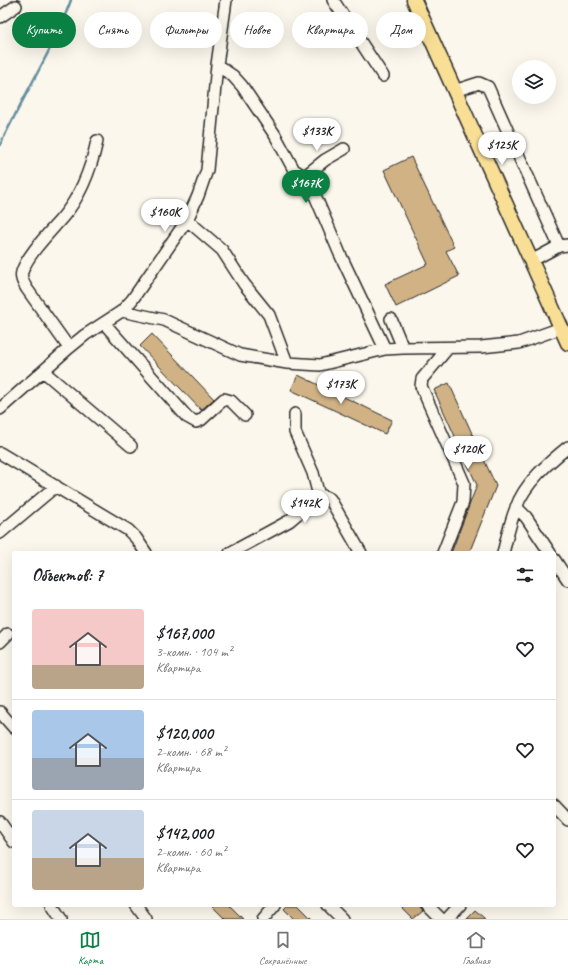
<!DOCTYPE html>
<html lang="ru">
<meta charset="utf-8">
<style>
:root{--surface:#fff;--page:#f2f2f2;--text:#202124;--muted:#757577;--line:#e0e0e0;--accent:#0b8043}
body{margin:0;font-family:Caveat,sans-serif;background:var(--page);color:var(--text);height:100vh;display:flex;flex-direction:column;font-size:15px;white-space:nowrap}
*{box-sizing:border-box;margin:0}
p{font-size:13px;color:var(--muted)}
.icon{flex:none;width:22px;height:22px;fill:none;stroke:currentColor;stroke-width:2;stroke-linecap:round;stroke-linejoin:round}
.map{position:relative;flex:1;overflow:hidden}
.side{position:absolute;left:12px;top:551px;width:544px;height:356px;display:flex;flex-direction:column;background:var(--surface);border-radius:4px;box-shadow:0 4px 16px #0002}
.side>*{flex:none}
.banner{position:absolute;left:12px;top:12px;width:544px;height:36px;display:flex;gap:8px}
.tools{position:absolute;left:512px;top:60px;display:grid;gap:8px}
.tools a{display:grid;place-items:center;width:44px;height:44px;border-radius:50%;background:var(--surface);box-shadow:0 4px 16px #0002;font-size:20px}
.price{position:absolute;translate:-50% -34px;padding:0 9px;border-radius:14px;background:#fff;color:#222;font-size:13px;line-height:26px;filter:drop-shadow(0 1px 2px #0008)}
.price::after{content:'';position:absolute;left:50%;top:24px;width:12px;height:9px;margin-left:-6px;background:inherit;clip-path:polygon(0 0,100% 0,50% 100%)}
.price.on{background:var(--accent);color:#fff}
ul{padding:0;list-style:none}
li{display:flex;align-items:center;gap:12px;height:100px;padding:0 20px}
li+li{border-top:1px solid var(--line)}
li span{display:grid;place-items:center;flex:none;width:112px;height:80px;border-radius:4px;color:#555}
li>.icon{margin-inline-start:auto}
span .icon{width:48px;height:48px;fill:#fffc;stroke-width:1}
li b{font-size:17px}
h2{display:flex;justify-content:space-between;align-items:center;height:48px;padding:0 20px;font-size:17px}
.chip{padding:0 14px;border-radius:18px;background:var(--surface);box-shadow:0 4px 16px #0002;font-size:14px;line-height:36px}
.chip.on{background:var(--accent);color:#fff}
.dock{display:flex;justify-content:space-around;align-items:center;height:56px;border-top:1px solid var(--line);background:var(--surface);font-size:11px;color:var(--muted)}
.dock a{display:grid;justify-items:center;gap:2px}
.dock .on{color:var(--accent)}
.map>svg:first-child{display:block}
</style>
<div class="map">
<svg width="568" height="919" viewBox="0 0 568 919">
<rect width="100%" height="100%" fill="#fbf7ec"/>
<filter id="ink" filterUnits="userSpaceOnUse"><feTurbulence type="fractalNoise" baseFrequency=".025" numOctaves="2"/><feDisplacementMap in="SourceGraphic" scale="8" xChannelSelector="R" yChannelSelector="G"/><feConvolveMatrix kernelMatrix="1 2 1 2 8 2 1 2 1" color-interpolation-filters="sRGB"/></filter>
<g filter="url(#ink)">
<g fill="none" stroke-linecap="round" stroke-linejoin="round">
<!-- stream -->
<path stroke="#658f9f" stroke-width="2.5" d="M 0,145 C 23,96 53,50 71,0"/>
</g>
<!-- building -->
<path fill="#d1b285" stroke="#2b2b2b" d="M 411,157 L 454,247 L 446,251 L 459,276 L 396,307 L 385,284 L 428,264 L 384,170 Z
M 152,334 L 214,399 L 201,410 L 140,346 Z
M 298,375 L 392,420 L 385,434 L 291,390 Z
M 449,383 L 496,486 L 469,553 L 451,553 L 477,485 L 434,390 Z
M 211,905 L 229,905 L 243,919 L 225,919 Z
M 288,905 L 298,905 L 312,919 L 294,919 L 284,909 Z
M 399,905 L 417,905 L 423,911 L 413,919 Z
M 475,910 L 485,919 L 466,919 Z"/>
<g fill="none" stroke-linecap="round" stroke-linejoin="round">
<defs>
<path id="minor" d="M 333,0 L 383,76
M 0,17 L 16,6
M 217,65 L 233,76 L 242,86 L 275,135 L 294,170 L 308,179 L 340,254 L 385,349
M 454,91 L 479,83 L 488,87 L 559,246
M 305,176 L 325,160 L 344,149
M 187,220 L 222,250 L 244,284 L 269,315 L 287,363
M 531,261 L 559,246 L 568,245
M 122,311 L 164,320 L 240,355 L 287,363 L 320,365 L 385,349 L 403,348 L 481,347 L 519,343 L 561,328
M 391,319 L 403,348
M 104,323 L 187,417 L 196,422 L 201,420 L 224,399 L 231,401 L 245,415
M 69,348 L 27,289 C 24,284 20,278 22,272 C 27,255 50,232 62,218 C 81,196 91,169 97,141
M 43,371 L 131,446
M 0,409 L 69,348 L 85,335 L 122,311 L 132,300 L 187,220 L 198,196 L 207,170 L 217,65 L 226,0
M 295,414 L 295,432 L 313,473 L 319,496
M 0,453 L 128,530 L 136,538 L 146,553
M 516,507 L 526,517 L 550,553
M 0,533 L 56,486
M 230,553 L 289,521 L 319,496 L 324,496 L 330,499 L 361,553
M 443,553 L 463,502 L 464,483 L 421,386 L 422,379 L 448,348
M 503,553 C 507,538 510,522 516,508 C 524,484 548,463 568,447
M 554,559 L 568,580
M 0,642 L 8,634
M 0,712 L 14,728
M 554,805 L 568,820
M 0,822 L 14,842
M 52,905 L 61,919
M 136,905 L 146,919
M 328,905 L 342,919
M 427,905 L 441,919
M 263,919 L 275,905
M 447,919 L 460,905"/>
<path id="major" d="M 414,0 L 568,343"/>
</defs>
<!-- minor casing -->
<use href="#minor" stroke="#2b2b2b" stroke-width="14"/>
<!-- major casing -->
<use href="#major" stroke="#2b2b2b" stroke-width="17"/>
<!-- minor -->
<use href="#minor" stroke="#fbf7ec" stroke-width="11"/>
<!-- major -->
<use href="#major" stroke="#f9df96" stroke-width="14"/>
</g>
</g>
</svg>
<div class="tools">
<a><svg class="icon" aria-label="layers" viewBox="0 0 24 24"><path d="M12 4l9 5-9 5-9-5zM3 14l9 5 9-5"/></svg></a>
</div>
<b class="price" style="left:317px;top:152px">$133K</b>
<b class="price" style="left:502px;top:166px">$125K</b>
<b class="price on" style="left:306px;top:204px">$167K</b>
<b class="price" style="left:165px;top:233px">$160K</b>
<b class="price" style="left:341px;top:405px">$173K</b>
<b class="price" style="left:468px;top:470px">$120K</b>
<b class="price" style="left:305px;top:524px">$142K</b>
<div class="banner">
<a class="chip on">Купить</a>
<a class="chip">Снять</a>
<a class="chip">Фильтры</a>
<a class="chip">Новое</a>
<a class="chip">Квартира</a>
<a class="chip">Дом</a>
</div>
<section class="side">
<h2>Объектов: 7<svg class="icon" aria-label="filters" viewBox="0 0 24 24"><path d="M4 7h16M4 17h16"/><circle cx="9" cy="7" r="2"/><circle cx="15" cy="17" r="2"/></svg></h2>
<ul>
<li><span style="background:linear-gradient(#f6c9c9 70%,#b9a48a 0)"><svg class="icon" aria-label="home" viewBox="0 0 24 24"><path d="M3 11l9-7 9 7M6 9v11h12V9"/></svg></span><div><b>$167,000</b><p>3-комн. · 104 m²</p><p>Квартира</p></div><svg class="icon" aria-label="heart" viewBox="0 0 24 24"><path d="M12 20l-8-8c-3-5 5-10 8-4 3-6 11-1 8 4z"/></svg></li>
<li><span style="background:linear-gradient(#a9c7e8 60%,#9aa5b1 0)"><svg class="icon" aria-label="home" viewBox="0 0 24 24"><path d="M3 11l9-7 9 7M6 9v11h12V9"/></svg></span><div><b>$120,000</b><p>2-комн. · 68 m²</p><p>Квартира</p></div><svg class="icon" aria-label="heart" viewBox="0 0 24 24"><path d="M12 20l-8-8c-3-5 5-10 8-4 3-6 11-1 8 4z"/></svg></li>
<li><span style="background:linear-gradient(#c9d6e8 60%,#b9a48a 0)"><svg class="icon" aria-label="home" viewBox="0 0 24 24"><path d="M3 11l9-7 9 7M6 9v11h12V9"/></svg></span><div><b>$142,000</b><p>2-комн. · 60 m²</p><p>Квартира</p></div><svg class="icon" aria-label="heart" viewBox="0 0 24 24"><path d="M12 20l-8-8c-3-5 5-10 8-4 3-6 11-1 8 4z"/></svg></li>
</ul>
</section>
</div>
<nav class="dock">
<a class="on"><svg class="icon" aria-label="map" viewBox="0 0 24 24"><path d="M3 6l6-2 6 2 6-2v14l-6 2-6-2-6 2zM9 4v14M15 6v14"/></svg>Карта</a>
<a><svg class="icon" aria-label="saved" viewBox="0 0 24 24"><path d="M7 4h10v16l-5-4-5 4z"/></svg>Сохранённые</a>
<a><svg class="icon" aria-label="home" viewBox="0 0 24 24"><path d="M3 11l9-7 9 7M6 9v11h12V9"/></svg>Главная</a>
</nav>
